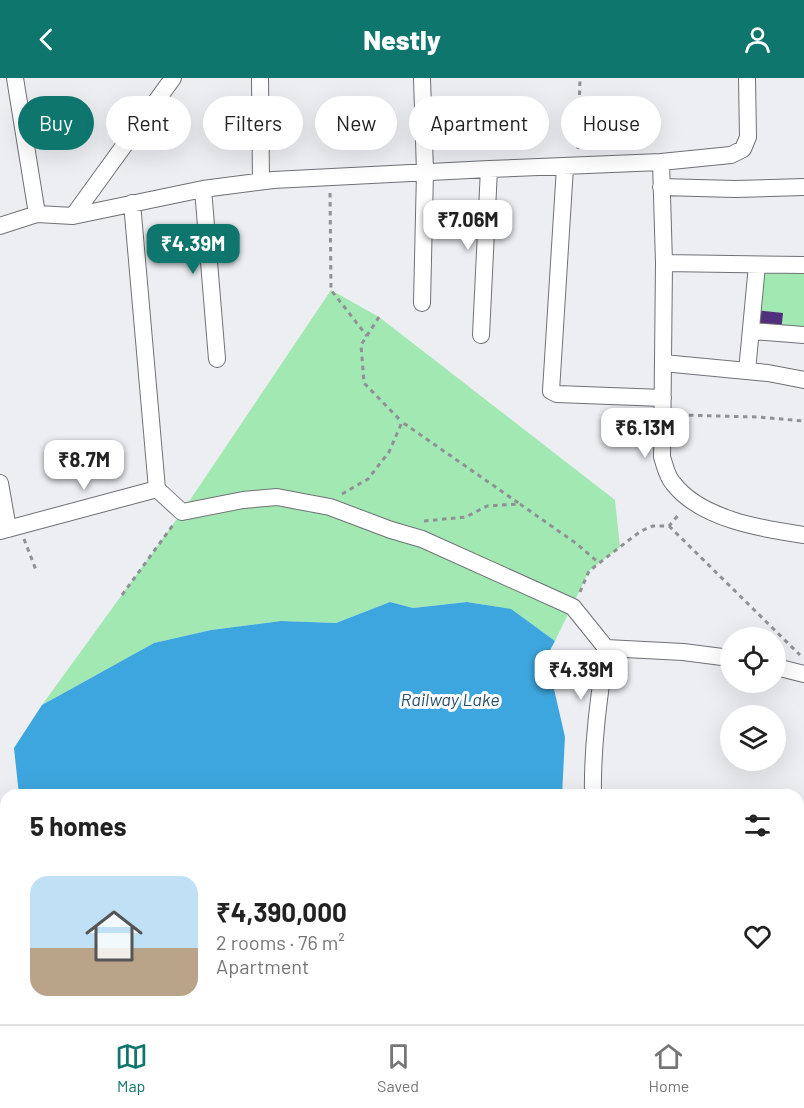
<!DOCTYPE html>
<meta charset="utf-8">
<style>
:root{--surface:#fff;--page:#f2f2f2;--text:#222;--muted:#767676;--line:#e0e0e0;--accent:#0f766e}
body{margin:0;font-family:Barlow,sans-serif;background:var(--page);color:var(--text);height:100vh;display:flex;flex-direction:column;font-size:22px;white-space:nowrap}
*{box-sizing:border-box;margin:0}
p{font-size:20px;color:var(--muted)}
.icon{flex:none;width:33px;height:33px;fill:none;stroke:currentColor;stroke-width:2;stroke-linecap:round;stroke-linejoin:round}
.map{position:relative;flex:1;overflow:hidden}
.panel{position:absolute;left:0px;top:711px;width:804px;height:236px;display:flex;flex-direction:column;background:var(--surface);border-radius:18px 18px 0 0;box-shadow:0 6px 24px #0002}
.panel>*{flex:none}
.guide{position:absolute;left:18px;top:18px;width:768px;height:54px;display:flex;gap:12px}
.tools{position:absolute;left:720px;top:549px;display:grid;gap:12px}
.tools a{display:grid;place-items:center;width:66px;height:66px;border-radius:50%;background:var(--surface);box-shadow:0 6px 24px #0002;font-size:30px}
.price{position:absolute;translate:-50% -51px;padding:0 14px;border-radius:12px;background:#fff;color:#222;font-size:20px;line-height:39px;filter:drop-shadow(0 2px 3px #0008)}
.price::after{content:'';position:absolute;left:50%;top:36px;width:18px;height:14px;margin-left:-9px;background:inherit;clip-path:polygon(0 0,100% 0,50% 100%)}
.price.on{background:var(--accent);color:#fff}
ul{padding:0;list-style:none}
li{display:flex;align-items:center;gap:18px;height:150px;padding:0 30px}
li+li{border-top:2px solid var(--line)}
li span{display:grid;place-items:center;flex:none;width:168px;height:120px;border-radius:18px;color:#555}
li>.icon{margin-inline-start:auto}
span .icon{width:72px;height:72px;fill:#fffc;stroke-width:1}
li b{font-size:26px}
h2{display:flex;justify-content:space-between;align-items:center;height:72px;padding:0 30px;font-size:26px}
.tag{padding:0 21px;border-radius:27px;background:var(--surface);box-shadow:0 6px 24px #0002;font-size:21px;line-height:54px}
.tag.on{background:var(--accent);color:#fff}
header{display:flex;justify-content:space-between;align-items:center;height:78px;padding:0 30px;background:var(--accent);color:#fff;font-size:27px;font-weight:800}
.tabs{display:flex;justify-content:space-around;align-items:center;height:84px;border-top:2px solid var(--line);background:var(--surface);font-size:16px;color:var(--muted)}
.tabs a{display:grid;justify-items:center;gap:3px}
.tabs .on{color:var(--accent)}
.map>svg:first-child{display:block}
</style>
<header><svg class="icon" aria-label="back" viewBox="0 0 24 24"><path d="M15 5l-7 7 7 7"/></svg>Nestly<svg class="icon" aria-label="person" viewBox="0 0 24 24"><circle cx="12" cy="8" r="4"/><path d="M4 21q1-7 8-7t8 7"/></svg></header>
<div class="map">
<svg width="804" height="946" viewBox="0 0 804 946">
<rect width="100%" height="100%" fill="#eceef2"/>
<!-- green -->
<path fill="#a2e8b3" d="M 804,188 L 804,256 L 752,253 L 758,189 Z
M 331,212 L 379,239 L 615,422 L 620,469 L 589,493 L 555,563 L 510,531 L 467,524 L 413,530 L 390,524 L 336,545 L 281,543 L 211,552 L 154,565 L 42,627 L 182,434 Z"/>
<!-- water -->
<path fill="#3ea6de" d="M 390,524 L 413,530 L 467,524 L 511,531 L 555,563 L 540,591 L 554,611 L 565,659 L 562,717 L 19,717 L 14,670 L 42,627 L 154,565 L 211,552 L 281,543 L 336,545 Z
M 196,941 L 333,941 L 331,946 L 206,946 Z"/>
<!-- building -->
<path fill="#502f7b" d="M 756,232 L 783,235 L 781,254 L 754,252 Z"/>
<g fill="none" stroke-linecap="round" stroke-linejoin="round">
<defs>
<path id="minor" d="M 15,0 L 37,136
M 260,0 L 261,103
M 661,84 L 731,77 L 743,71 L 748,59 L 747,0
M 565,89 L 551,313 L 557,316 L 663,320
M 661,109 L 735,111 L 804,109
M 203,111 L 217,281
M 132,125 L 157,411 L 182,434 L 243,422 L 277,419 L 330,429 L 391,452 L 422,461 L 573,529 L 606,570 C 599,619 592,668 593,717
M 73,138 L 203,111 L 273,102 L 489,91 L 661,84 L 664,185 L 804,187
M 0,148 L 37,136 L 73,138 L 173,0
M 664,185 L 662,379 C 665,388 667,399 673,405 C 700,441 762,451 804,457
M 422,225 L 425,94 L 422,0
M 751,253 L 804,257
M 481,257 L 489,91
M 663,285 L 768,295 L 804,302
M 747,293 L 757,187
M 0,405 L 8,451
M 0,453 L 157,411
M 606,570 L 683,574 L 730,580
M 776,589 L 804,596
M 798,755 L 804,757
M 0,847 L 6,852
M 107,940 L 113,946
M 791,940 L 797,946
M 574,946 L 575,940"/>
</defs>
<!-- minor casing -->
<use href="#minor" stroke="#6f7175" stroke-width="18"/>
<!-- path -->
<path stroke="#8f9194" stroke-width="3" stroke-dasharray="4.5 4.5" stroke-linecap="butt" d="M 578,71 L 580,0
M 330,115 L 331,212 L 367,258
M 379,239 L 361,267 L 364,305 L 402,344
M 680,337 L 757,339 L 804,343
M 342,416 L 368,401 L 389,374 L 402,344 L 520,426
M 424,443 L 466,439 L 487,428 L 520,426 L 577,466 L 599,485
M 669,448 L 800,577
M 24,461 L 36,492
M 580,514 L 589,493 L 629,462 L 641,453 L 653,448 L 669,448 L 680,435
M 122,517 L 173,447"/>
<!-- minor -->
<use href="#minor" stroke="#fff" stroke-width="16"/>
</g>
<g text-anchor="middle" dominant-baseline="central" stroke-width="6" stroke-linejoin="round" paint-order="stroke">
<!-- water labels -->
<g font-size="18" font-style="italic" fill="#28516a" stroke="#fff">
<text x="450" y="621">Railway Lake</text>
</g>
</g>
</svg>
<div class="tools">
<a><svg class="icon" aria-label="locate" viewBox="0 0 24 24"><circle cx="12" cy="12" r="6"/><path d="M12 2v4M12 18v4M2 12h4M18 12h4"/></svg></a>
<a><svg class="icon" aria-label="layers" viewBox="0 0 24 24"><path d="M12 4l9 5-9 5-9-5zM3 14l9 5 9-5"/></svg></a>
</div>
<b class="price" style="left:468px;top:173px">₹7.06M</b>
<b class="price on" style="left:193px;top:197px">₹4.39M</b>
<b class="price" style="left:645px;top:381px">₹6.13M</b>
<b class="price" style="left:84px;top:413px">₹8.7M</b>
<b class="price" style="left:581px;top:623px">₹4.39M</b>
<div class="guide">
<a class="tag on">Buy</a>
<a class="tag">Rent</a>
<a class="tag">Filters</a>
<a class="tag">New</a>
<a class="tag">Apartment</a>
<a class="tag">House</a>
</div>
<section class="panel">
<h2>5 homes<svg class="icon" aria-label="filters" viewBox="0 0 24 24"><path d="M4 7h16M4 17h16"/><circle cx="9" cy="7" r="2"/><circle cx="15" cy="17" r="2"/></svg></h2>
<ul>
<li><span style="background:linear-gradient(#bfe0f5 60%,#b9a48a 0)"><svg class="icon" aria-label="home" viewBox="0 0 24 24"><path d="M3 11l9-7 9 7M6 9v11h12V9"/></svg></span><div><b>₹4,390,000</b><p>2 rooms · 76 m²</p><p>Apartment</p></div><svg class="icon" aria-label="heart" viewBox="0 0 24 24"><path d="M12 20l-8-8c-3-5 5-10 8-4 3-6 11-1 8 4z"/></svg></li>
</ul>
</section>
</div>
<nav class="tabs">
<a class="on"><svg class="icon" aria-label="map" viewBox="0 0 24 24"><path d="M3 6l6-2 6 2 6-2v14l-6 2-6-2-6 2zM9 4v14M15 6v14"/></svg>Map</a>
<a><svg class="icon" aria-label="saved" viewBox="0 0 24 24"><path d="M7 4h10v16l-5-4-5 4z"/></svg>Saved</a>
<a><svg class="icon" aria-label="home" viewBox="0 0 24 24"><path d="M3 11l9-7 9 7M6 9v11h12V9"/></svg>Home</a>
</nav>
